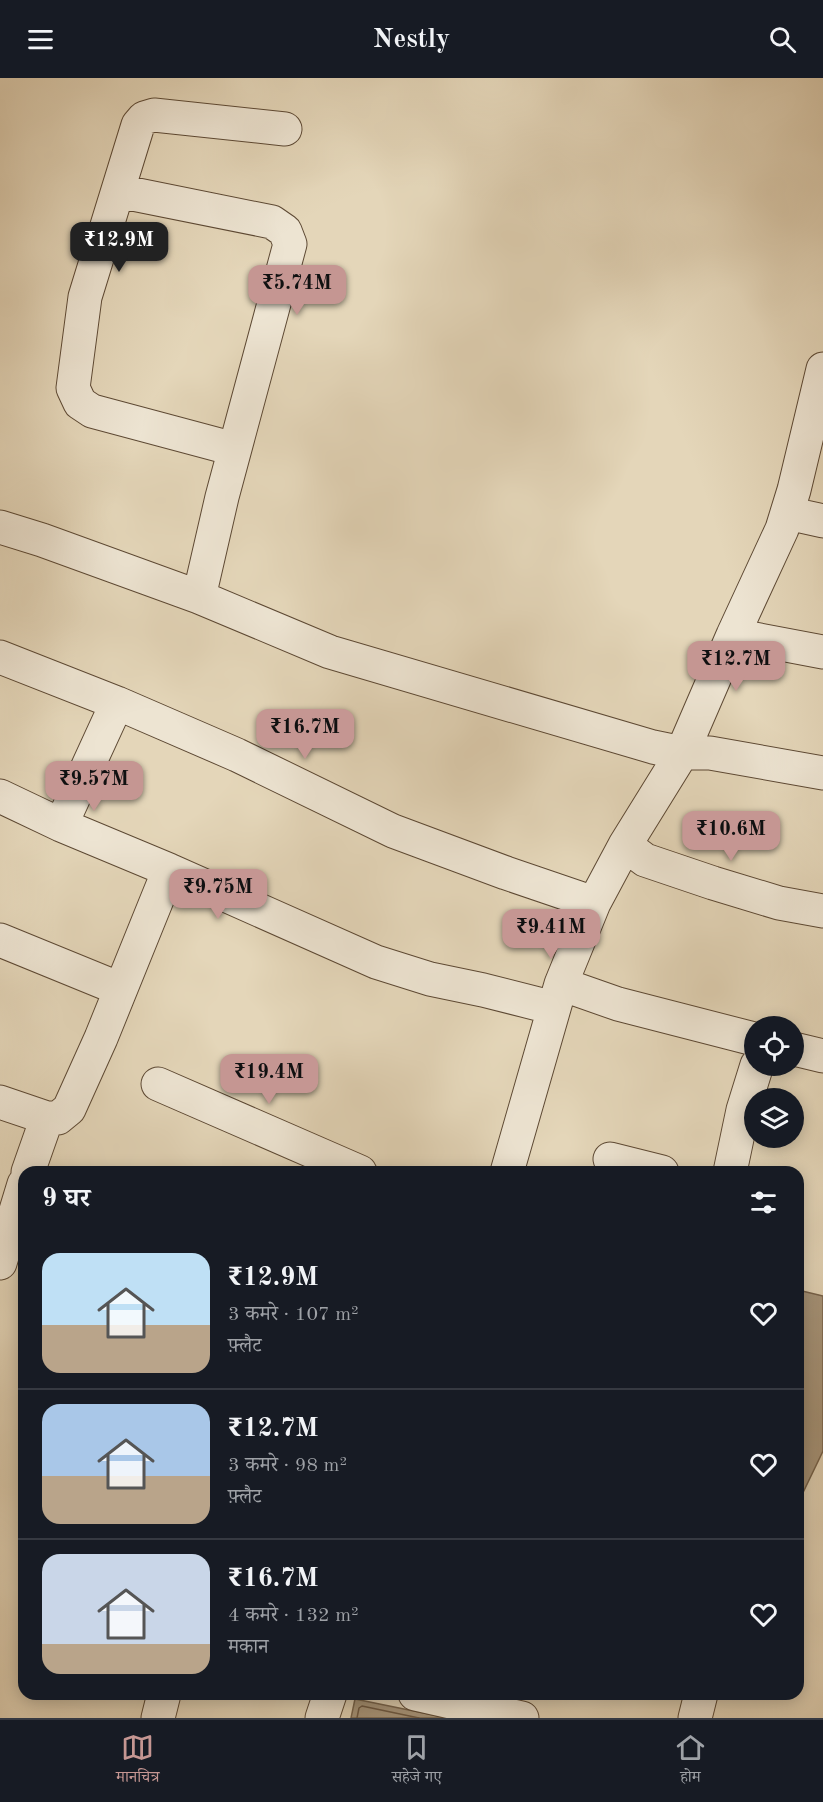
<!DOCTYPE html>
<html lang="hi">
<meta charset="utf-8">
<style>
:root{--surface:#171b24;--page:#242831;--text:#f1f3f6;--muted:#9ea1a6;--line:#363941;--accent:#c59692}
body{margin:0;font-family:"Old Standard TT","Noto Serif Devanagari",serif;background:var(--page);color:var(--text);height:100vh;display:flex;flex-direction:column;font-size:22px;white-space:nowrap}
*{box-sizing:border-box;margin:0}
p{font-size:20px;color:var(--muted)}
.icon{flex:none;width:33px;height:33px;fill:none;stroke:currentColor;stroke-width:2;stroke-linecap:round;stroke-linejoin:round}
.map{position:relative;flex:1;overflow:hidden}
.side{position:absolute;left:18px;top:1088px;width:786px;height:534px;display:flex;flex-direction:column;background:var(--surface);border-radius:18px;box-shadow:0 3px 15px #0003}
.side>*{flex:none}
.controls{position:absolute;left:744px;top:938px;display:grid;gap:12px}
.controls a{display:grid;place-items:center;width:60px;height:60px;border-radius:50%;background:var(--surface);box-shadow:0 3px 15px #0003;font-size:30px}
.price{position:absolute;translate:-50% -51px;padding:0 14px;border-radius:12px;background:var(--accent);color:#111;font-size:20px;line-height:39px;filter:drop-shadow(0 2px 3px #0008)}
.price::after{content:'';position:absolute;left:50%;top:36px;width:18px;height:14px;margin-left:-9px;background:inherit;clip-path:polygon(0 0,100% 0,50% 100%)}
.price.current{background:#222;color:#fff}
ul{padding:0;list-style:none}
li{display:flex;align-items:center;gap:18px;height:150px;padding:0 24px}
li+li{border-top:2px solid var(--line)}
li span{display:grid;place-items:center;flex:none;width:168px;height:120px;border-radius:18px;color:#555}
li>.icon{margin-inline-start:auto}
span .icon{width:72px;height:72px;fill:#fffc;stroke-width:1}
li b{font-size:26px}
h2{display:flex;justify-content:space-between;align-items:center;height:72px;padding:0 24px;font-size:26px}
header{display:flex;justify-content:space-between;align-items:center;height:78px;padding:0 24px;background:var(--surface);font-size:27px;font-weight:700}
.tabs{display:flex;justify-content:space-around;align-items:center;height:84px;border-top:2px solid var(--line);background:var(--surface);font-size:16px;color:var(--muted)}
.tabs a{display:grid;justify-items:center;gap:3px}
.tabs .current{color:var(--accent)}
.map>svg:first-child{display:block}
</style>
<header><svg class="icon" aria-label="menu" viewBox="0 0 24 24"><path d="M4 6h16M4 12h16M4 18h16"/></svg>Nestly<svg class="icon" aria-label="search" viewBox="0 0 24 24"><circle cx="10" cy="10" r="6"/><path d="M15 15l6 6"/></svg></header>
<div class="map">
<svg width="823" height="1640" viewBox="0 0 823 1640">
<rect width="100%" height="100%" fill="#e4d6b9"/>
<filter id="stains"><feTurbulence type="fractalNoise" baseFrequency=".00333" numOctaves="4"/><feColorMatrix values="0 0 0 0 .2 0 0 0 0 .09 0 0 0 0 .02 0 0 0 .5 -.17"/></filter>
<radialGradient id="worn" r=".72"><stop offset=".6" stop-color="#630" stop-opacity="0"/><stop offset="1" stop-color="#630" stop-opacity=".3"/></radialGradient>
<!-- water -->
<path fill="#a7967c" stroke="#77644d" stroke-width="1.5" d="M 798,1212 L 823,1218 L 823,1373 L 798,1425 Z
M 355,1621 L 448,1640 L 351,1640 Z"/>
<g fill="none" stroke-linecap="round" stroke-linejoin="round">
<!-- shore -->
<path stroke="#6c5842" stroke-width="1.5" d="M 357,1640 L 359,1630 L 362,1628 L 419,1640"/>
<defs>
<path id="minor" d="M 118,113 L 272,144 L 285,153 L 290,166 L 222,419 L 199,519
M 234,371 L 92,333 L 80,325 L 73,310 L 85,219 L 138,47 L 144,40 L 154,37 L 285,51
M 787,435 L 823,443
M 0,449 L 42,462 L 199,519 L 330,574 L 653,669 L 682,675 L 710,675 L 823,695
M 733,557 L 823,574
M 0,579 L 117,625 L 237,677 L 393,753 L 506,795 L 594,825
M 0,718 L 61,747 L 169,792
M 61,747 L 117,625
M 625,767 L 645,782 L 713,805 L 779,825 L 823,833
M 0,862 L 120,911
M 561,906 L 594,825 L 625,767 L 682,675 L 733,557 L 782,451 L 794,412 L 823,291
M 794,971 L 823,978
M 158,1006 L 360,1094
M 0,1024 L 47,1040
M 610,1081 L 662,1094
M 28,1094 L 47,1040 L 58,1040 L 69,1031 L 101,960 L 169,792 L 376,884 L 430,901 L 483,912 L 554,930
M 507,1094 L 561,906 L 618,926 L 754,961
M 730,1094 L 743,1032 L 757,987
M 0,1185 L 24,1106
M 415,1616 L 522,1640
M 158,1640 L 164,1616
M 322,1640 L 330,1616
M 695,1640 L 701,1616"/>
</defs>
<!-- minor casing -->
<use href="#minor" stroke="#5d4934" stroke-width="35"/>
<!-- minor -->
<use href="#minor" stroke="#ede4d2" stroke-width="33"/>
</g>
<rect width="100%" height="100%" filter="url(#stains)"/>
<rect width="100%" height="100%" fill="url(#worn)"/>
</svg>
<div class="controls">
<a><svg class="icon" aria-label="locate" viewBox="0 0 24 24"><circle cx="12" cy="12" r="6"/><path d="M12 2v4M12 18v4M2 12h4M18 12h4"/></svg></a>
<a><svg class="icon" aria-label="layers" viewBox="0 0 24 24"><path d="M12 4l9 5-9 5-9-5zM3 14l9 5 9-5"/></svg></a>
</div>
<b class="price current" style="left:119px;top:195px">₹12.9M</b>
<b class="price" style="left:297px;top:238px">₹5.74M</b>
<b class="price" style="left:736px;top:614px">₹12.7M</b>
<b class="price" style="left:305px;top:682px">₹16.7M</b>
<b class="price" style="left:94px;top:734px">₹9.57M</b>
<b class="price" style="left:731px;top:784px">₹10.6M</b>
<b class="price" style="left:218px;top:842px">₹9.75M</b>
<b class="price" style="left:551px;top:882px">₹9.41M</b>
<b class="price" style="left:269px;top:1027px">₹19.4M</b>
<section class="side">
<h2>9 घर<svg class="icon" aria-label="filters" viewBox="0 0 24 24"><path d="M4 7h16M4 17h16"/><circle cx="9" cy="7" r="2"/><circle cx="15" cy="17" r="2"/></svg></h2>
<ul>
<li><span style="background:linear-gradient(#bfe0f5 60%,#b9a48a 0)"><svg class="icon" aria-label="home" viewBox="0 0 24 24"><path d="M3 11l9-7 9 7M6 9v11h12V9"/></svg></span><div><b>₹12.9M</b><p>3 कमरे · 107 m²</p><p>फ़्लैट</p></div><svg class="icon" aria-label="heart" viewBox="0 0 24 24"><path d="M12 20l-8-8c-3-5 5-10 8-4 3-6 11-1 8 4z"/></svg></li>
<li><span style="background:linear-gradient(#a9c7e8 60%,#b9a48a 0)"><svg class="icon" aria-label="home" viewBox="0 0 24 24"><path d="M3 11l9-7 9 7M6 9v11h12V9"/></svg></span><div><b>₹12.7M</b><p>3 कमरे · 98 m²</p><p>फ़्लैट</p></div><svg class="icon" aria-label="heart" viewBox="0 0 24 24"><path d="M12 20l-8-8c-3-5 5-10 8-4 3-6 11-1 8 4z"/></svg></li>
<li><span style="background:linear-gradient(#c9d6e8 75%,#b9a48a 0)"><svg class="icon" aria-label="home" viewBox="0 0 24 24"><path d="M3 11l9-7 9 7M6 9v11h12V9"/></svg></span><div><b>₹16.7M</b><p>4 कमरे · 132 m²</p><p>मकान</p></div><svg class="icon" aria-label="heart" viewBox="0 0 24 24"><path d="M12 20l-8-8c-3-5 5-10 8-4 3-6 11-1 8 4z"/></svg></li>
</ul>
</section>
</div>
<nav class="tabs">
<a class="current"><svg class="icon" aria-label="map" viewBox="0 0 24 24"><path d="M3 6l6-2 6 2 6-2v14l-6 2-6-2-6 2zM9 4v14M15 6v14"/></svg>मानचित्र</a>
<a><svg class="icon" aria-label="saved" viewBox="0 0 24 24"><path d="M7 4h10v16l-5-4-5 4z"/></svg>सहेजे गए</a>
<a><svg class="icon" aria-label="home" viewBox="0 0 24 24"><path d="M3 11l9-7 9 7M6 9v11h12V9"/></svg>होम</a>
</nav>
